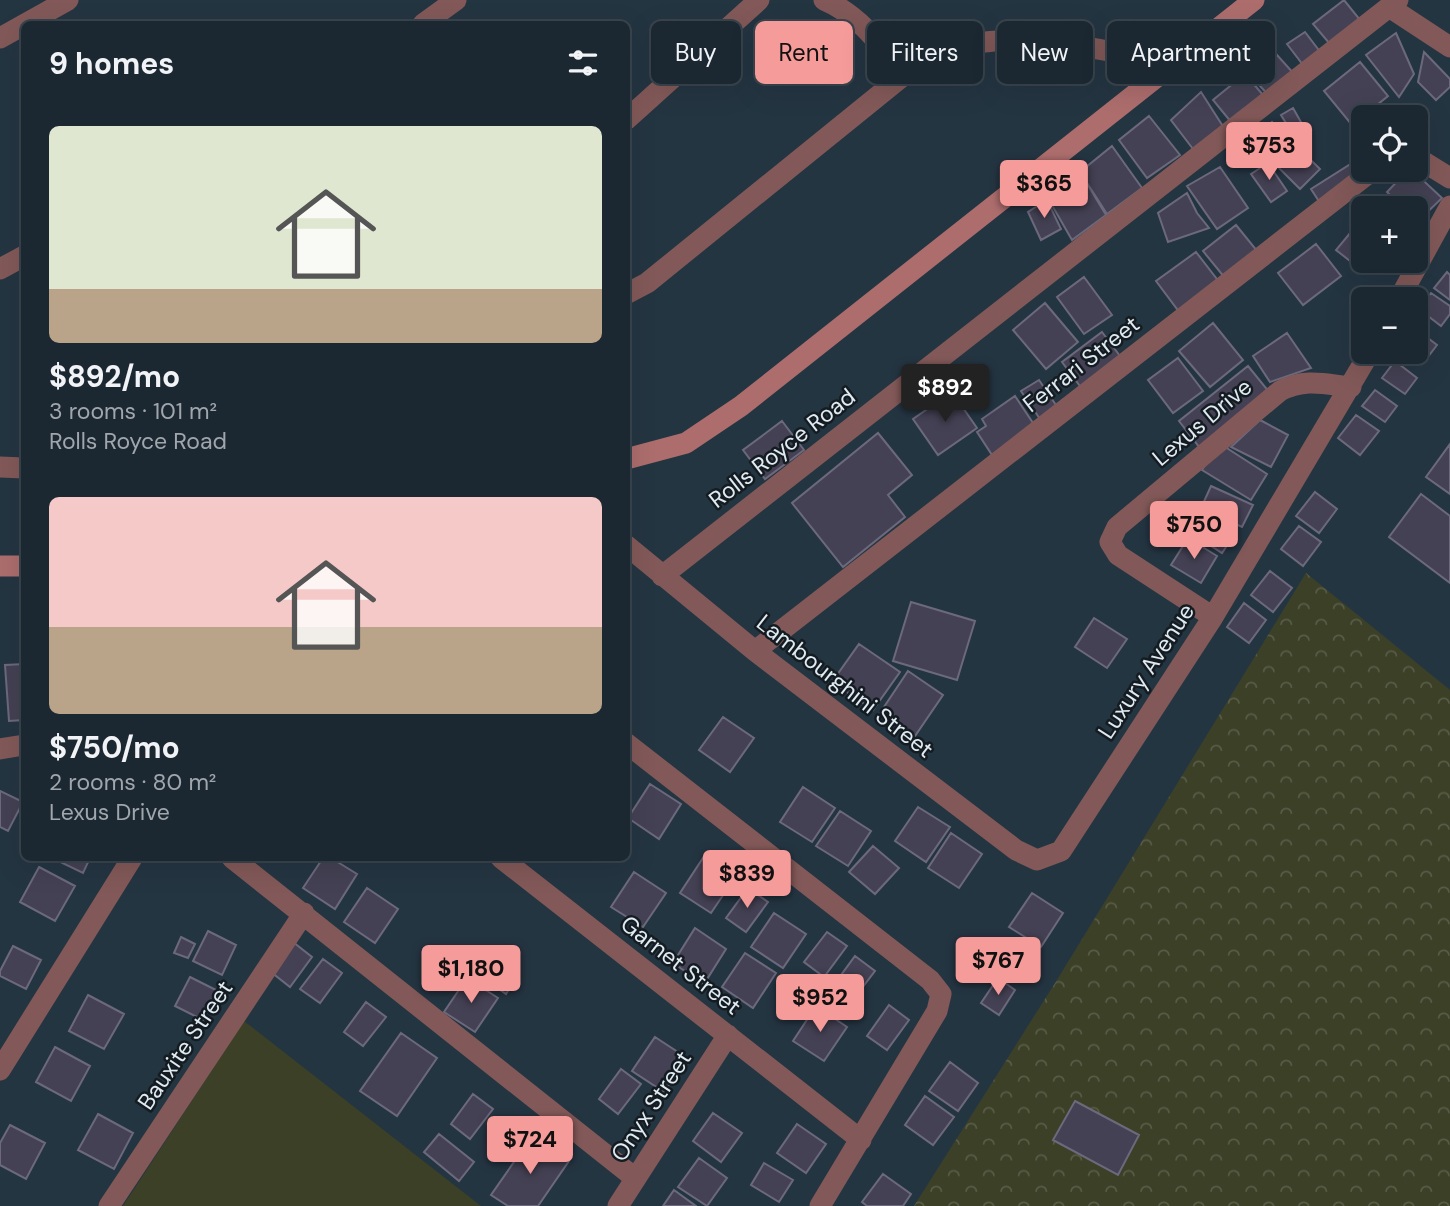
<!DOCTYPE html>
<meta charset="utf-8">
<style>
:root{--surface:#1b2832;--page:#24303a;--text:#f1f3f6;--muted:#a0a6ac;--line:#39444d;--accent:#f59b99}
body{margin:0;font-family:"DM Sans",sans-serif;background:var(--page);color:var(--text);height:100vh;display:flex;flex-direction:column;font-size:26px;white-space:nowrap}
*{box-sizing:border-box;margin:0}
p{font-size:23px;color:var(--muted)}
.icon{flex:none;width:38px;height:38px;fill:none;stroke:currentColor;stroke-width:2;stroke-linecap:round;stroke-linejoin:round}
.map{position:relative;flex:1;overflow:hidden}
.sheet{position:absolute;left:21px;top:21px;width:609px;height:840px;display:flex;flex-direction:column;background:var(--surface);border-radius:10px;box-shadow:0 7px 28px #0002,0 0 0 2px var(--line)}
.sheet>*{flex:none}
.top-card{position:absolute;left:651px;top:21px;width:665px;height:63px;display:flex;gap:14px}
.buttons{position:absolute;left:1351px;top:105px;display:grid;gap:14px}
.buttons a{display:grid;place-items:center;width:77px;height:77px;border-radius:10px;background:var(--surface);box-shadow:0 7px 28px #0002,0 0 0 2px var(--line);font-size:35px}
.price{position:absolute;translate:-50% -60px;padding:0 16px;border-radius:7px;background:var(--accent);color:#111;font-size:23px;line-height:46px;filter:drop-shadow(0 2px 4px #0008)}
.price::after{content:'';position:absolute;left:50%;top:42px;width:21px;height:16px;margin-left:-10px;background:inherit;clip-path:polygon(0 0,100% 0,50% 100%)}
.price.selected{background:#222;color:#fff}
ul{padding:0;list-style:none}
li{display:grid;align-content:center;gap:14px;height:371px;padding:0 28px}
li span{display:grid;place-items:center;height:217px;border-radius:10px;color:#555}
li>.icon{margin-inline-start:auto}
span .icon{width:126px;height:126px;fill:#fffc;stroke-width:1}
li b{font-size:30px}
h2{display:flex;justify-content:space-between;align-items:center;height:84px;padding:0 28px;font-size:30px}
.chip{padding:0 24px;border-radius:10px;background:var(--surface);box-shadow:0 7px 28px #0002,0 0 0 2px var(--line);font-size:24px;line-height:63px}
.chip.selected{background:var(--accent);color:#111}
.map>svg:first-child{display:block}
</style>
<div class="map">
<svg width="1450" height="1206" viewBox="0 0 1450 1206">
<defs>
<pattern id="forest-crowns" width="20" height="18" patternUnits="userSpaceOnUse" patternTransform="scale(1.75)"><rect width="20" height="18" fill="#3c4027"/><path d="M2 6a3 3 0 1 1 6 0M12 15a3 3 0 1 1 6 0" fill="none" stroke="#585c47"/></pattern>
</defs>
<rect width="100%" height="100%" fill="#243542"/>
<!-- forest -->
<path fill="url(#forest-crowns)" d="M 1306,573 L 1450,690 L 1450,1206 L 914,1206 L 1057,980 Z"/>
<!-- green -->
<path fill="#3c4027" d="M 244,1021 L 481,1206 L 123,1206 Z"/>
<!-- building -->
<path fill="#444154" stroke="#6c697d" stroke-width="2" d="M 1344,0 L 1365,26 L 1335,50 L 1313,24 Z
M 1305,32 L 1321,53 L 1303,65 L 1287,44 Z
M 1396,33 L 1414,74 L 1399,97 L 1366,55 Z
M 1424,52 L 1450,79 L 1450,87 L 1436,100 L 1418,82 Z
M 1277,55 L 1295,75 L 1270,97 L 1252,77 Z
M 1360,62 L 1388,96 L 1352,125 L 1324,91 Z
M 1245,74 L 1263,95 L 1231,122 L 1213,100 Z
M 1201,92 L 1224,128 L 1193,149 L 1171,120 Z
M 1293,108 L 1310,138 L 1299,144 L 1281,115 Z
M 1149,116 L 1180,155 L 1147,178 L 1119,140 Z
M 1272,122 L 1320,169 L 1300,189 L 1252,141 Z
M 1112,146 L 1142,188 L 1107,214 L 1080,172 Z
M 1357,160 L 1368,178 L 1322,206 L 1311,189 Z
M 1268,163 L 1287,191 L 1271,202 L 1251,174 Z
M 1220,167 L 1248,208 L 1217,229 L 1187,186 Z
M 1408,170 L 1412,170 L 1442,198 L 1417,222 L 1416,208 L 1403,208 L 1387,192 Z
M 1080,172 L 1106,215 L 1072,240 L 1049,200 Z
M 1187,193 L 1197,213 L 1209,228 L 1168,242 L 1158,213 Z
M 1380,195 L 1387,208 L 1363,208 L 1361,205 Z
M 1047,200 L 1061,229 L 1041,240 L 1028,212 Z
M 1236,225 L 1258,252 L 1225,278 L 1203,251 Z
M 1351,232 L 1363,242 L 1365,261 L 1359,268 L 1336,250 Z
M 1316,244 L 1341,276 L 1303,305 L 1278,273 Z
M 1196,252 L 1220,283 L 1180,313 L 1156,281 Z
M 1447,272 L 1450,275 L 1450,300 L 1434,288 Z
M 1084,277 L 1112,315 L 1084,334 L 1057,297 Z
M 1431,293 L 1450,306 L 1450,314 L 1441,326 L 1419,309 Z
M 1045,303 L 1078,342 L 1046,369 L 1013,330 Z
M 1213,323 L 1243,360 L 1210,387 L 1179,351 Z
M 1416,329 L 1437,345 L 1424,362 L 1411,352 L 1416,352 Z
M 1102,332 L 1123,360 L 1083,390 L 1062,362 Z
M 1287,333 L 1311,368 L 1270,382 L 1253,356 Z
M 1178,358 L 1203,391 L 1173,413 L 1148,380 Z
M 1395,361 L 1417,378 L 1405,394 L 1382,378 Z
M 1248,366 L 1270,393 L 1200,448 L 1179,421 Z
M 1039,380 L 1060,411 L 1042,422 L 1021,391 Z
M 1375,390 L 1397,406 L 1385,422 L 1362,406 Z
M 952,392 L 977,428 L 938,455 L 913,419 Z
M 1015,396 L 1035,426 L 992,455 L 977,432 L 986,426 L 982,419 Z
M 1356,415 L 1379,431 L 1360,455 L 1338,438 Z
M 1260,420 L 1288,435 L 1271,467 L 1231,447 Z
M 782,421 L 804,450 L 765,479 L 743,450 Z
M 878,433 L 912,475 L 888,495 L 905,517 L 843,567 L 792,503 Z
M 1219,443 L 1267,474 L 1251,500 L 1202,470 Z
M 1450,444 L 1450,494 L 1426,477 Z
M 1211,486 L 1253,505 L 1242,527 L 1201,508 Z
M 1315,492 L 1337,509 L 1319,533 L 1296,516 Z
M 1421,494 L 1450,516 L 1450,583 L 1389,537 Z
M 1204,516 L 1234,535 L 1222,553 L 1193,534 Z
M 1299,526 L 1321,542 L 1303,566 L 1281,549 Z
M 1188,538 L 1217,556 L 1201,583 L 1171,565 Z
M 1270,571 L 1292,588 L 1273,612 L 1251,595 Z
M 911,602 L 975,621 L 957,680 L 893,661 Z
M 1244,603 L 1266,620 L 1249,643 L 1227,627 Z
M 1094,618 L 1127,639 L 1107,668 L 1075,647 Z
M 859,644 L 900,672 L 873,710 L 832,682 Z
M 24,664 L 24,720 L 9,721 L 5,665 Z
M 908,671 L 943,695 L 915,736 L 880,713 Z
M 723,717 L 754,738 L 730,772 L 699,750 Z
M 650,784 L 681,804 L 659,839 L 628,818 Z
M 803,787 L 835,808 L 812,842 L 780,822 Z
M 0,791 L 23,802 L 8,831 L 0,827 Z
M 918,807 L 950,827 L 926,862 L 895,841 Z
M 840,811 L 871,831 L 848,866 L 816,846 Z
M 951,833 L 982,854 L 959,888 L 928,868 Z
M 873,846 L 899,868 L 875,894 L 849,872 Z
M 55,858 L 90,858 L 83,873 L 54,859 Z
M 323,858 L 331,858 L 357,874 L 335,909 L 303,888 Z
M 703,858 L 734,879 L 711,913 L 680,893 Z
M 39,867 L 75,886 L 55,921 L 20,902 Z
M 634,872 L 666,893 L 643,927 L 611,907 Z
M 367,888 L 398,909 L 375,943 L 344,922 Z
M 748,888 L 768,902 L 746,932 L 726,918 Z
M 1032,893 L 1063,913 L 1041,947 L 1009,927 Z
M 774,913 L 806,934 L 783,968 L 751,947 Z
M 695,928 L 726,949 L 704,984 L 673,963 Z
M 208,931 L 236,945 L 222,975 L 193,961 Z
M 827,932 L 847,946 L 824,977 L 804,962 Z
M 181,937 L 195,944 L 188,958 L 174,953 Z
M 293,942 L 312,957 L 290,987 L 271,972 Z
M 13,946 L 41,960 L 26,989 L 0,976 L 0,971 Z
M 490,953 L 518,975 L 506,994 L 475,972 Z
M 745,953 L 776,973 L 753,1008 L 722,987 Z
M 855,956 L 875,971 L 852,1001 L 833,986 Z
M 323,959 L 342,973 L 320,1003 L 300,989 Z
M 190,977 L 218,991 L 203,1020 L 175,1006 Z
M 467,978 L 498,998 L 475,1032 L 444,1012 Z
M 998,978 L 1015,990 L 999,1015 L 981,1003 Z
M 88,995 L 124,1014 L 104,1049 L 69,1031 Z
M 366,1002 L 386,1017 L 363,1046 L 344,1032 Z
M 889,1005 L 909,1020 L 887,1050 L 867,1036 Z
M 816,1006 L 847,1027 L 824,1061 L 793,1041 Z
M 401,1033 L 437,1058 L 397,1116 L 360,1091 Z
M 655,1037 L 687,1058 L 664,1092 L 632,1071 Z
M 55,1047 L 90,1066 L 71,1101 L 36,1082 Z
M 950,1062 L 978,1083 L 958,1111 L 929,1091 Z
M 621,1069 L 641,1084 L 618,1114 L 599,1099 Z
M 473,1094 L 493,1109 L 470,1139 L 451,1124 Z
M 925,1096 L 954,1117 L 933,1145 L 905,1125 Z
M 1075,1101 L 1139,1135 L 1118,1175 L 1053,1140 Z
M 713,1113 L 742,1133 L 721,1162 L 693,1141 Z
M 98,1114 L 133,1133 L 114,1169 L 78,1150 Z
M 797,1124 L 826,1144 L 806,1173 L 777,1153 Z
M 10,1125 L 45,1143 L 26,1179 L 0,1165 L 0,1143 Z
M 439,1134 L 474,1162 L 459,1181 L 424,1152 Z
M 532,1136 L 569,1161 L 538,1206 L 508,1206 L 491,1195 Z
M 699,1158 L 727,1178 L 707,1206 L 678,1187 Z
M 764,1163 L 793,1180 L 779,1202 L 751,1185 Z
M 883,1174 L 911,1194 L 903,1206 L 867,1206 L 862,1202 Z
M 674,1190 L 696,1206 L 663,1206 Z"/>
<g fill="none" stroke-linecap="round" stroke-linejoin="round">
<!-- street -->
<path stroke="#825958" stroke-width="21" d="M 824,0 C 860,15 881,46 904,75
M 1389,7 L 1450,47
M 423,24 L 456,0
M 0,38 L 68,0
M 626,120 L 759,0
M 1416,157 L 1450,178
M 0,269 L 24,256
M 626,294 L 647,283 L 904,75 C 917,67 931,56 945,51 C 1009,27 1107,50 1172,64
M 1399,299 L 1450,206
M 0,467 L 24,468
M 626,545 L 755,651 L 1016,850 L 1037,860 L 1061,851 L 1213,617 L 1370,352
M 662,576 L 1398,0
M 1213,617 L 1118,555 L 1110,542 L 1117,527 L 1280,391 C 1305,378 1324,384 1351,387
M 755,651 L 1373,170
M 626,743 L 930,980 L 941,994 L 937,1011 L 820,1206
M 0,749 L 24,745
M 232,858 L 635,1178
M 501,858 L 861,1140
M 0,1070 L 132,858
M 109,1206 L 304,913
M 618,1206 L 728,1035"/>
<!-- secondary -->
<path stroke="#ad6d6d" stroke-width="21" d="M 626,459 L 686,443 L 741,406 L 1254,0
M 0,566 L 24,566"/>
</g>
<g text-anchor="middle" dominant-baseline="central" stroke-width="5" stroke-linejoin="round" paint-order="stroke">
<!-- street labels -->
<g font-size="23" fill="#dfeaf2" stroke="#141c21">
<text transform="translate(1081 364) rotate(-38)">Ferrari Street</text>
<text transform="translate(1202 422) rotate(-40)">Lexus Drive</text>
<text transform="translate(782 448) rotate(-38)">Rolls Royce Road</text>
<text transform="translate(1146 671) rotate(-57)">Luxury Avenue</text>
<text transform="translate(845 686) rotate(38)">Lambourghini Street</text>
<text transform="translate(681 965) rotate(38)">Garnet Street</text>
<text transform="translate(185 1045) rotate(-56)">Bauxite Street</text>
<text transform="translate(651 1106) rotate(-57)">Onyx Street</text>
</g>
</g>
</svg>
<div class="buttons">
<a><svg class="icon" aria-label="locate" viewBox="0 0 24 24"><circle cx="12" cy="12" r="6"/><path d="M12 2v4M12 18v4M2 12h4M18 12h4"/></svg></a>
<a>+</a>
<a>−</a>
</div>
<b class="price" style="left:1269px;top:182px">$753</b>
<b class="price" style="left:1044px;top:220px">$365</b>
<b class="price selected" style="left:945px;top:424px">$892</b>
<b class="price" style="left:1194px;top:561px">$750</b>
<b class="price" style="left:747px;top:910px">$839</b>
<b class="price" style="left:998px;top:997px">$767</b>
<b class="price" style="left:471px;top:1005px">$1,180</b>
<b class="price" style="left:820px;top:1034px">$952</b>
<b class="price" style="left:530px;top:1176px">$724</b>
<div class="top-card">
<a class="chip">Buy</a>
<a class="chip selected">Rent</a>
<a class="chip">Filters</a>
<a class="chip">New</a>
<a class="chip">Apartment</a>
</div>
<section class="sheet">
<h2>9 homes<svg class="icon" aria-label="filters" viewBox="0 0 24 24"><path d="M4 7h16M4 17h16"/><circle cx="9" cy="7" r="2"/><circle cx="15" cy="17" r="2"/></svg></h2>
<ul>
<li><span style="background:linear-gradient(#dfe7d0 75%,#b9a48a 0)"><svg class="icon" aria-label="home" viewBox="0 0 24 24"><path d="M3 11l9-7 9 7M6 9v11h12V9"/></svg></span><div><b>$892/mo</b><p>3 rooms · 101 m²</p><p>Rolls Royce Road</p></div></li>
<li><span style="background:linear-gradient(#f6c9c9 60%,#b9a48a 0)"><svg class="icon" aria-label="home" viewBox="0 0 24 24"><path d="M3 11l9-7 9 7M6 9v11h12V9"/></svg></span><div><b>$750/mo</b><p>2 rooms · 80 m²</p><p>Lexus Drive</p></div></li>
</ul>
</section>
</div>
